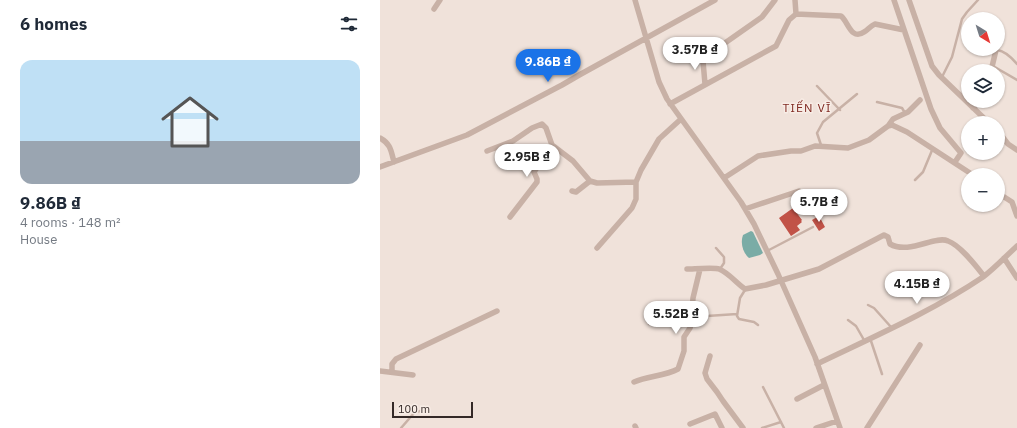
<!DOCTYPE html>
<meta charset="utf-8">
<style>
:root{--surface:#fff;--page:#f6f6f7;--text:#1f2937;--muted:#747a83;--accent:#1a73e8}
body{margin:0;font-family:"IBM Plex Sans",sans-serif;background:var(--page);color:var(--text);height:100vh;display:flex;flex-direction:column;font-size:15px;white-space:nowrap}
*{box-sizing:border-box;margin:0}
p{font-size:13px;color:var(--muted)}
.icon{flex:none;width:22px;height:22px;fill:none;stroke:currentColor;stroke-width:2;stroke-linecap:round;stroke-linejoin:round}
.map{position:relative;flex:1;overflow:hidden}
.panel{display:flex;flex-direction:column;background:var(--surface);width:380px}
.panel>*{flex:none}
.needle{width:26px;rotate:142deg}
.buttons{position:absolute;left:581px;top:12px;display:grid;gap:8px}
.buttons a{display:grid;place-items:center;width:44px;height:44px;border-radius:50%;background:var(--surface);box-shadow:0 1px 3px #0004;font-size:20px}
.scale{position:absolute;left:12px;bottom:10px;width:81px;box-sizing:border-box;padding-left:4px;border:2px solid #342927;border-top:0;font-size:11px;line-height:14px;white-space:nowrap;color:#342927;-webkit-text-stroke:3px #f8ede6;paint-order:stroke}
.price{position:absolute;translate:-50% -34px;padding:0 9px;border-radius:14px;background:#fff;color:#222;font-size:13px;line-height:26px;filter:drop-shadow(0 1px 2px #0008)}
.price::after{content:'';position:absolute;left:50%;top:24px;width:12px;height:9px;margin-left:-6px;background:inherit;clip-path:polygon(0 0,100% 0,50% 100%)}
.price.on{background:var(--accent);color:#fff}
ul{padding:0;list-style:none}
li{display:grid;align-content:center;gap:8px;height:212px;padding:0 20px}
li span{display:grid;place-items:center;height:124px;border-radius:12px;color:#555}
li>.icon{margin-inline-start:auto}
span .icon{width:72px;height:72px;fill:#fffc;stroke-width:1}
li b{font-size:17px}
h2{display:flex;justify-content:space-between;align-items:center;height:48px;padding:0 20px;font-size:17px}
main{display:flex;flex:1;min-height:0}
.map>svg:first-child{display:block}
</style>
<main>
<section class="panel">
<h2>6 homes<svg class="icon" aria-label="filters" viewBox="0 0 24 24"><path d="M4 7h16M4 17h16"/><circle cx="9" cy="7" r="2"/><circle cx="15" cy="17" r="2"/></svg></h2>
<ul>
<li><span style="background:linear-gradient(#bfe0f5 65%,#9aa5b1 0)"><svg class="icon" aria-label="home" viewBox="0 0 24 24"><path d="M3 11l9-7 9 7M6 9v11h12V9"/></svg></span><div><b>9.86B ₫</b><p>4 rooms · 148 m²</p><p>House</p></div></li>
</ul>
</section>
<div class="map">
<svg width="637" height="428" viewBox="0 0 637 428">
<rect width="100%" height="100%" fill="#f0e2da"/>
<!-- water -->
<path fill="#7aaca6" d="M 371,231 L 373,232 L 383,253 L 380,255 L 369,258 C 363,253 360,243 363,235 Z"/>
<!-- building -->
<path fill="#c15247" d="M 413,208 L 422,220 L 421,221 L 422,222 L 417,226 L 420,230 L 411,236 L 399,218 Z
M 439,216 L 445,227 L 439,231 L 432,220 Z"/>
<g fill="none" stroke-linecap="round" stroke-linejoin="round">
<!-- lane -->
<path stroke="#c8b1a6" stroke-width="2.5" d="M 617,50 C 625,51 632,58 637,64
M 613,66 L 637,80
M 562,77 L 572,57 L 582,19 L 587,12 L 598,0
M 437,86 L 460,110
M 497,102 L 522,108 L 525,113
M 441,145 L 437,133 L 443,122 L 477,94
M 535,180 L 543,172 L 553,148
M 336,248 L 344,257 L 344,263 L 340,269
M 387,251 L 433,227
M 365,290 L 360,298 L 357,316 L 359,319 L 374,322 L 378,325
M 488,305 L 494,308 L 511,327
M 468,320 L 476,326 L 484,340
M 269,324 L 312,317 L 357,314
M 490,338 L 502,374
M 383,387 L 404,428
M 21,428 L 35,412 L 46,410
M 382,428 L 401,422"/>
<!-- street -->
<path stroke="#c8b1a6" stroke-width="5.5" d="M 255,0 L 279,82 L 287,99 L 361,202 L 374,224 L 398,274 L 435,357 L 460,428
M 514,0 L 551,109 L 560,128 L 581,153 L 575,162
M 529,0 L 552,66 L 559,75 L 609,123
M 54,9 L 60,0
M 416,14 L 461,16 C 468,21 471,41 484,32 C 488,30 490,26 495,24 L 524,30
M 611,71 L 616,50
M 325,84 L 323,61 L 325,57 L 382,17 L 395,0
M 290,104 L 396,46 L 409,20 L 416,14 L 415,0
M 593,108 L 598,101
M 508,126 L 513,119 L 528,112 L 540,100
M 618,131 L 628,144 L 637,150
M 0,138 C 11,144 11,151 14,162
M 107,151 L 133,141 L 152,128 L 162,124 L 166,128 L 172,145 L 193,161 L 210,181 L 217,183 L 256,182
M 0,167 L 87,135 L 182,85 L 201,74 L 335,0
M 344,178 L 378,156 L 411,151 L 421,151 L 435,146 L 468,148 L 489,140 L 508,126 L 512,125 L 527,132 L 593,175
M 192,191 L 196,192 L 210,181
M 618,193 L 632,202 L 637,216
M 365,209 L 419,191
M 130,217 L 157,182 L 157,179 L 154,172 L 172,145
M 217,248 L 252,208 L 256,199 L 256,182 L 261,170 L 279,139 L 301,119
M 624,258 L 637,278
M 307,269 C 313,269 335,267 339,269 C 349,273 356,283 365,289 L 386,285 L 439,269 L 504,235 L 508,237 L 510,244 C 529,255 555,235 568,241 C 580,245 596,266 604,276
M 330,356 L 325,373 L 327,379 L 337,392 L 343,401 L 363,428
M 437,364 C 493,337 551,312 603,277 C 615,268 626,256 637,246
M 0,371 L 33,375
M 12,372 L 12,364 L 16,359 L 117,311
M 254,382 C 268,376 285,376 298,369 L 304,351 L 304,337 L 310,328 L 312,321 L 312,313 L 313,298 L 320,269
M 417,399 L 444,385
M 310,424 L 335,414 L 342,428
M 255,426 L 256,428
M 436,428 L 457,421
M 487,428 L 540,345"/>
</g>
<g text-anchor="middle" dominant-baseline="central" stroke-width="3" stroke-linejoin="round" paint-order="stroke">
<!-- quarter labels -->
<g font-size="12" letter-spacing="1" fill="#802b23" stroke="#f8ede6">
<text x="427" y="107">TIẾN VĨ</text>
</g>
</g>
</svg>
<div class="buttons">
<a><svg class="needle" viewBox="-14 -14 28 28"><path d="M0-13l5 13h-10z" fill="#e53935"/><path d="M0 13l5-13h-10z" fill="#747a83"/></svg></a>
<a><svg class="icon" aria-label="layers" viewBox="0 0 24 24"><path d="M12 4l9 5-9 5-9-5zM3 14l9 5 9-5"/></svg></a>
<a>+</a>
<a>−</a>
</div>
<div class="scale">100 m</div>
<b class="price" style="left:315px;top:71px">3.57B ₫</b>
<b class="price on" style="left:168px;top:83px">9.86B ₫</b>
<b class="price" style="left:147px;top:178px">2.95B ₫</b>
<b class="price" style="left:439px;top:223px">5.7B ₫</b>
<b class="price" style="left:537px;top:305px">4.15B ₫</b>
<b class="price" style="left:296px;top:335px">5.52B ₫</b>
</div>
</main>
